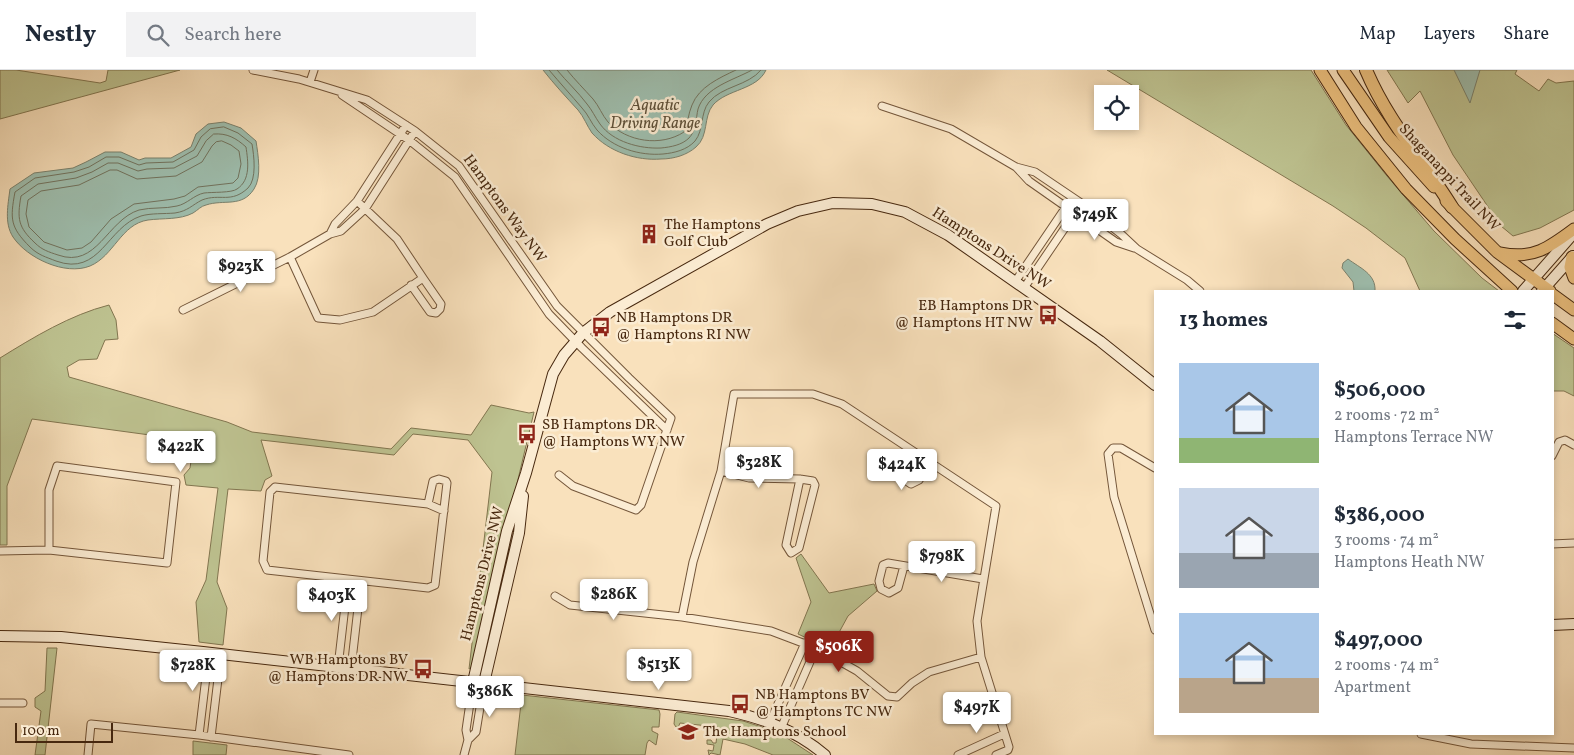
<!DOCTYPE html>
<meta charset="utf-8">
<style>
:root{--surface:#fff;--page:#f2f2f3;--text:#1f2937;--muted:#747a83;--line:#e0e1e3;--accent:#8f2418}
body{margin:0;font-family:Vollkorn,serif;background:var(--page);color:var(--text);height:100vh;display:flex;flex-direction:column;font-size:19px;white-space:nowrap}
*{box-sizing:border-box;margin:0}
p{font-size:16px;color:var(--muted)}
.icon{flex:none;width:28px;height:28px;fill:none;stroke:currentColor;stroke-width:2;stroke-linecap:round;stroke-linejoin:round}
.map{position:relative;flex:1;overflow:hidden}
.sheet{position:absolute;left:1154px;top:220px;width:400px;height:445px;display:flex;flex-direction:column;background:var(--surface);border-radius:0px;box-shadow:0 2px 8px #0003}
.sheet>*{flex:none}
.fabs{position:absolute;left:1094px;top:15px;display:grid;gap:10px}
.fabs a{display:grid;place-items:center;width:45px;height:45px;border-radius:0px;background:var(--surface);box-shadow:0 2px 8px #0003;font-size:25px}
.scale{position:absolute;left:15px;bottom:12px;width:98px;box-sizing:border-box;padding-left:5px;border:2px solid #47280f;border-top:0;font-size:14px;line-height:18px;white-space:nowrap;color:#47280f;-webkit-text-stroke:4px #fbecd3;paint-order:stroke}
.price{position:absolute;translate:-50% -42px;padding:0 11px;border-radius:5px;background:#fff;color:#222;font-size:16px;line-height:32px;filter:drop-shadow(0 1px 2px #0008)}
.price::after{content:'';position:absolute;left:50%;top:30px;width:15px;height:11px;margin-left:-8px;background:inherit;clip-path:polygon(0 0,100% 0,50% 100%)}
.price.selected{background:var(--accent);color:#fff}
ul{padding:0;list-style:none}
li{display:flex;align-items:center;gap:15px;height:125px;padding:0 25px}
li span{display:grid;place-items:center;flex:none;width:140px;height:100px;border-radius:0px;color:#555}
li>.icon{margin-inline-start:auto}
span .icon{width:60px;height:60px;fill:#fffc;stroke-width:1}
li b{font-size:21px}
h2{display:flex;justify-content:space-between;align-items:center;height:60px;padding:0 25px;font-size:21px}
header{display:flex;align-items:center;gap:30px;box-sizing:border-box;height:70px;padding:0 25px;background:var(--surface);border-bottom:1px solid var(--line)}
header strong{font-size:24px}
nav{display:flex;gap:28px;margin-inline-start:auto;font-size:18px}
.search{width:350px;height:45px;background:var(--page);display:flex;align-items:center;gap:12px;box-sizing:border-box;padding:0 18px;border-radius:0px;color:var(--muted);font-size:19px}
.map>svg:first-child{display:block}
</style>
<header>
<strong>Nestly</strong>
<div class="search"><svg class="icon" aria-label="search" viewBox="0 0 24 24"><circle cx="10" cy="10" r="6"/><path d="M15 15l6 6"/></svg>Search here</div>
<nav><a>Map</a><a>Layers</a><a>Share</a></nav>
</header>
<div class="map">
<svg width="1574" height="685" viewBox="0 0 1574 685">
<rect width="100%" height="100%" fill="#f9e1bc"/>
<filter id="stains"><feTurbulence type="fractalNoise" baseFrequency=".004" numOctaves="4"/><feColorMatrix values="0 0 0 0 .2 0 0 0 0 .09 0 0 0 0 .02 0 0 0 .5 -.17"/></filter>
<radialGradient id="worn" r=".72"><stop offset=".6" stop-color="#630" stop-opacity="0"/><stop offset="1" stop-color="#630" stop-opacity=".3"/></radialGradient>
<!-- green -->
<path fill="#bec391" stroke="#827650" d="M 0,0 L 16,0 L 100,13 L 106,11 L 108,0 L 180,0 L 0,49 Z
M 1107,0 L 1311,0 L 1346,55 L 1387,106 L 1434,161 L 1482,208 L 1499,221 L 1420,221 L 1405,188 L 1366,158 L 1333,136 Z
M 1387,0 L 1517,0 L 1515,4 L 1539,21 L 1548,9 L 1556,13 L 1574,11 L 1574,140 L 1540,158 L 1513,166 L 1501,156 L 1453,85 L 1420,21 L 1408,33 Z
M 109,235 L 116,250 L 118,269 L 105,270 L 97,289 L 79,290 L 67,297 L 69,307 L 227,352 L 252,362 L 391,379 L 411,358 L 471,365 L 491,335 L 529,343 L 534,342 L 515,422 L 499,474 L 473,597 L 469,599 L 492,402 L 468,370 L 413,364 L 394,385 L 261,370 L 272,406 L 265,410 L 261,421 L 228,419 L 217,512 L 227,538 L 223,575 L 199,572 L 196,532 L 206,510 L 218,418 L 186,415 L 184,405 L 190,398 L 194,371 L 32,349 L 7,416 L 7,475 L 0,475 L 0,288 C 34,267 70,245 109,235 Z
M 1552,263 L 1574,278 L 1574,326 L 1564,321 L 1553,321 Z
M 801,484 L 829,523 L 874,514 L 877,521 L 848,546 L 830,579 L 798,564 L 811,532 L 796,488 Z
M 47,578 L 57,578 L 45,685 L 35,685 L 41,641 L 35,637 L 35,628 L 45,621 Z
M 522,625 L 659,640 L 660,644 L 659,657 L 652,657 L 652,661 L 658,664 L 656,675 L 649,670 L 647,673 L 645,685 L 515,685 Z
M 677,642 L 743,651 L 765,658 L 787,668 L 813,685 L 773,685 L 745,674 L 723,669 L 720,685 L 711,683 L 709,685 L 708,680 L 713,681 L 714,675 L 707,674 L 707,670 L 711,670 L 713,673 L 716,673 L 718,657 L 680,653 L 678,658 L 676,657 L 674,654 L 675,644 Z
M 193,671 L 227,675 L 226,685 L 193,685 Z"/>
<!-- water -->
<path fill="#9ebeae" stroke="#7b826e" d="M 543,0 L 766,0 C 757,20 727,19 713,35 C 703,47 709,66 696,77 C 687,85 674,89 661,89 C 637,91 609,82 592,63 C 587,56 584,47 578,40 C 566,27 554,14 543,0 Z
M 1454,0 L 1480,0 L 1470,33 Z
M 224,52 L 241,58 L 256,71 C 258,84 262,107 254,119 C 242,138 224,129 206,135 C 201,136 198,140 193,143 C 180,150 163,148 148,150 C 121,154 114,186 90,196 C 65,206 27,188 13,167 C 4,153 8,135 10,119 L 34,103 L 73,98 L 86,92 L 105,82 L 121,82 L 139,90 L 145,88 L 171,88 L 191,77 L 196,64 L 208,54 Z
M 1348,189 C 1360,198 1376,204 1375,221 L 1354,221 L 1353,212 L 1342,198 L 1343,193 Z"/>
<g fill="none" stroke-linecap="round" stroke-linejoin="round">
<!-- shore -->
<path stroke="#72735e" stroke-width="1" d="M 549,0 C 560,13 571,25 582,38 C 588,44 591,53 597,60 C 613,78 640,86 663,84 C 674,83 687,80 695,71 C 704,60 700,43 709,32 C 722,16 748,16 761,0
M 557,0 C 567,12 578,22 587,34 C 592,40 595,47 600,54 C 613,72 640,79 661,78 C 671,77 682,75 689,68 C 696,61 696,48 698,39 C 705,17 734,10 752,0
M 567,0 C 575,10 584,19 593,29 C 599,36 602,45 608,52 C 627,72 661,77 684,62 C 688,54 688,44 692,35 C 699,17 719,8 736,0
M 224,57 L 238,63 L 252,74 C 254,86 257,109 248,118 C 231,134 220,123 202,130 C 192,135 188,141 175,143 C 164,144 151,143 141,146 C 107,157 100,207 56,191 C 46,187 38,185 30,177 C 10,157 10,149 15,122 L 35,108 L 74,102 L 89,97 L 106,87 L 119,87 L 139,95 L 146,93 L 173,92 L 194,80 L 201,67 L 210,59 Z
M 214,64 C 227,63 236,68 246,77 C 248,91 251,110 237,119 C 232,123 212,122 204,123 C 194,125 187,134 177,136 C 165,139 151,137 139,140 C 107,150 97,199 58,185 C 49,182 42,180 35,173 C 18,157 17,149 21,126 L 38,114 L 76,108 L 92,102 L 108,93 L 118,93 L 138,101 L 147,99 L 174,98 L 197,86 L 206,71 Z
M 222,71 L 231,75 L 239,81 L 241,94 L 238,108 L 233,113 L 198,117 L 185,126 L 174,129 L 134,134 L 111,149 L 91,172 L 82,178 L 67,180 L 44,172 L 29,157 L 26,144 L 28,130 L 41,121 L 79,115 L 110,100 L 117,100 L 137,109 L 176,106 L 202,92 L 212,76 L 216,72 Z"/>
<defs>
<path id="street" d="M 253,0 L 299,9 L 367,30 L 415,61 L 459,96 L 557,236 L 629,308 L 671,348 L 641,435 L 636,440 L 573,416 L 559,405
M 310,12 L 314,0
M 342,25 L 409,70 L 455,107 L 549,244 L 582,278 L 667,360
M 882,36 L 951,59 L 1016,97 L 1035,102 L 1081,133 L 1121,164 L 1137,179 L 1187,210 L 1200,221
M 1016,97 L 1029,111 L 1116,172 L 1134,178
M 357,131 L 397,169 L 423,208 L 373,242 L 340,250 L 318,248 L 290,187 L 330,164 L 341,161 L 365,139 L 415,61
M 330,164 L 335,154 L 357,131 L 406,55
M 1015,212 L 1072,128
M 411,215 L 430,242 L 436,243 L 440,239 L 441,234 L 423,208
M 1024,218 L 1077,140
M 183,240 L 290,187
M 916,383 L 904,403 L 905,410 L 911,414 L 919,410 L 930,393
M 1552,386 L 1559,372 L 1565,370 L 1574,375
M 1155,398 L 1121,378 L 1113,378 L 1108,384 L 1114,427 L 1155,560
M 721,401 L 749,408 L 800,409 L 813,411 L 815,415 L 799,478 L 791,483 L 786,475 L 800,409
M 428,434 L 433,411 L 439,409 L 446,411 L 447,413 L 435,515 L 428,518 L 267,500 L 263,491 L 270,422 L 275,417 L 428,434 L 444,441
M 1552,474 L 1574,473
M 0,481 L 49,480 L 167,493 L 176,412 L 57,396 L 49,420 L 49,480
M 904,496 L 898,518 L 889,523 L 881,519 L 879,511 L 883,495 L 888,493 L 983,509
M 555,526 L 570,535 L 682,547 L 771,561 L 816,578 L 857,601 L 888,626 L 897,627 L 912,613 L 929,602 L 981,587
M 682,547 L 693,492 L 721,401 L 734,324 L 813,324 L 842,334 L 996,436 L 977,551 L 981,587 L 1009,677 L 1008,680 L 996,685
M 338,597 L 348,510
M 351,599 L 361,512
M 0,633 L 23,633
M 770,652 L 805,573
M 782,656 L 816,578
M 1421,664 L 1471,674 L 1574,678
M 199,665 L 209,582
M 211,667 L 221,584
M 468,670 L 476,662 L 484,613
M 88,685 L 91,654 L 199,665 L 349,685
M 464,685 L 468,670 L 466,660 L 473,612
M 958,685 L 1004,664"/>
<path id="secondary" d="M 1523,221 L 1574,163
M 1542,221 L 1573,186
M 1552,555 L 1574,554
M 0,566 L 61,567 L 203,582 L 729,641 C 765,649 797,661 825,685
M 473,612 L 507,461 L 526,403 L 553,304 L 564,285 L 583,263 L 610,242 L 767,154 L 798,141 L 833,133 L 872,134 L 905,142 L 948,165 L 1100,271 L 1155,315
M 484,613 L 519,463 L 523,426"/>
<path id="primary" d="M 1320,0 L 1356,57 L 1406,119 L 1455,169 L 1512,221
M 1343,0 L 1389,67 L 1434,117
M 1446,131 L 1497,182 L 1550,221
M 1501,183 C 1533,190 1550,177 1574,159
M 1572,187 L 1570,197 L 1574,208
M 1552,224 L 1574,240
M 1552,253 L 1574,269"/>
<path id="highway" d="M 1366,0 C 1388,52 1423,90 1452,137"/>
</defs>
<!-- street casing -->
<use href="#street" stroke="#74563a" stroke-width="9"/>
<!-- secondary casing -->
<use href="#secondary" stroke="#47280f" stroke-width="12"/>
<!-- primary casing -->
<use href="#primary" stroke="#47280f" stroke-width="13"/>
<!-- highway casing -->
<use href="#highway" stroke="#47280f" stroke-width="14"/>
<!-- street -->
<use href="#street" stroke="#fbecd3" stroke-width="7"/>
<!-- secondary -->
<use href="#secondary" stroke="#fbecd3" stroke-width="10"/>
<!-- primary -->
<use href="#primary" stroke="#ecc07e" stroke-width="11"/>
<!-- highway -->
<use href="#highway" stroke="#ecc07e" stroke-width="12"/>
</g>
<!-- icons -->
<defs>
<symbol id="building-bare" viewBox="-9 -9 18 18"><path d="M-4-6H4V6H1V3H-1V6H-4ZM-2.5-4.3h1.7v1.8h-1.7ZM.8-4.3h1.7v1.8H.8ZM-2.5-1h1.7V.8h-1.7ZM.8-1h1.7V.8H.8Z" fill="#8f2418" stroke="#fbecd3" stroke-width="2.5" paint-order="stroke"/></symbol>
<symbol id="bus-bare" viewBox="-9 -9 18 18"><path d="M-5-6H5V4H4V6H2V4H-2V6H-4V4H-5ZM-3.5-4V0h7V-4ZM-3.5 1.2v1.5H-2V1.2ZM2 1.2v1.5H3.5V1.2Z" fill="#8f2418" stroke="#fbecd3" stroke-width="2.5" paint-order="stroke"/></symbol>
<symbol id="school-bare" viewBox="-9 -9 18 18"><path d="M0-5L7-2L0 1L-7-2ZM-4 1L0 2.5L4 1V4Q0 6-4 4Z" fill="#8f2418" stroke="#fbecd3" stroke-width="2.5" paint-order="stroke"/></symbol>
</defs>
<g fill-rule="evenodd">
<use href="#building-bare" x="635" y="150" width="28" height="28"/>
<use href="#bus-bare" x="1034" y="231" width="28" height="28"/>
<use href="#bus-bare" x="587" y="243" width="28" height="28"/>
<use href="#bus-bare" x="513" y="350" width="28" height="28"/>
<use href="#bus-bare" x="409" y="585" width="28" height="28"/>
<use href="#bus-bare" x="726" y="620" width="28" height="28"/>
<use href="#school-bare" x="674" y="648" width="28" height="28"/>
</g>
<g text-anchor="middle" dominant-baseline="central" stroke-width="5" stroke-linejoin="round" paint-order="stroke">
<!-- street labels -->
<g font-size="15" fill="#47280f" stroke="#fbecd3">
<text transform="translate(1449 108) rotate(47)">Shaganappi Trail NW</text>
<text transform="translate(504 139) rotate(54)">Hamptons Way NW</text>
<text transform="translate(991 179) rotate(33)">Hamptons Drive NW</text>
<text transform="translate(483 504) rotate(-76)">Hamptons Drive NW</text>
</g>
<!-- poi labels -->
<g font-size="15" fill="#47280f" stroke="#fbecd3" text-anchor="start">
<text x="664" y="155">The Hamptons<tspan x="664" dy="17">Golf Club</tspan></text>
<text x="1033" y="236" text-anchor="end">EB Hamptons DR<tspan x="1033" dy="17">@ Hamptons HT NW</tspan></text>
<text x="616" y="248">NB Hamptons DR<tspan x="616" dy="17">@ Hamptons RI NW</tspan></text>
<text x="542" y="355">SB Hamptons DR<tspan x="542" dy="17">@ Hamptons WY NW</tspan></text>
<text x="408" y="590" text-anchor="end">WB Hamptons BV<tspan x="408" dy="17">@ Hamptons DR NW</tspan></text>
<text x="755" y="625">NB Hamptons BV<tspan x="755" dy="17">@ Hamptons TC NW</tspan></text>
<text x="703" y="662">The Hamptons School</text>
</g>
<!-- water labels -->
<g font-size="16" font-style="italic" fill="#5d4e37" stroke="#fbecd3">
<text x="655" y="36">Aquatic<tspan x="655" dy="18">Driving Range</tspan></text>
</g>
</g>
<rect width="100%" height="100%" filter="url(#stains)"/>
<rect width="100%" height="100%" fill="url(#worn)"/>
</svg>
<div class="fabs">
<a><svg class="icon" aria-label="locate" viewBox="0 0 24 24"><circle cx="12" cy="12" r="6"/><path d="M12 2v4M12 18v4M2 12h4M18 12h4"/></svg></a>
</div>
<div class="scale">100 m</div>
<b class="price" style="left:1095px;top:171px">$749K</b>
<b class="price" style="left:241px;top:223px">$923K</b>
<b class="price" style="left:181px;top:403px">$422K</b>
<b class="price" style="left:759px;top:419px">$328K</b>
<b class="price" style="left:902px;top:421px">$424K</b>
<b class="price" style="left:942px;top:513px">$798K</b>
<b class="price" style="left:614px;top:551px">$286K</b>
<b class="price" style="left:332px;top:552px">$403K</b>
<b class="price selected" style="left:839px;top:603px">$506K</b>
<b class="price" style="left:659px;top:621px">$513K</b>
<b class="price" style="left:193px;top:622px">$728K</b>
<b class="price" style="left:490px;top:648px">$386K</b>
<b class="price" style="left:977px;top:664px">$497K</b>
<section class="sheet">
<h2>13 homes<svg class="icon" aria-label="filters" viewBox="0 0 24 24"><path d="M4 7h16M4 17h16"/><circle cx="9" cy="7" r="2"/><circle cx="15" cy="17" r="2"/></svg></h2>
<ul>
<li><span style="background:linear-gradient(#a9c7e8 75%,#8fb573 0)"><svg class="icon" aria-label="home" viewBox="0 0 24 24"><path d="M3 11l9-7 9 7M6 9v11h12V9"/></svg></span><div><b>$506,000</b><p>2 rooms · 72 m²</p><p>Hamptons Terrace NW</p></div></li>
<li><span style="background:linear-gradient(#c9d6e8 65%,#9aa5b1 0)"><svg class="icon" aria-label="home" viewBox="0 0 24 24"><path d="M3 11l9-7 9 7M6 9v11h12V9"/></svg></span><div><b>$386,000</b><p>3 rooms · 74 m²</p><p>Hamptons Heath NW</p></div></li>
<li><span style="background:linear-gradient(#a9c7e8 65%,#b9a48a 0)"><svg class="icon" aria-label="home" viewBox="0 0 24 24"><path d="M3 11l9-7 9 7M6 9v11h12V9"/></svg></span><div><b>$497,000</b><p>2 rooms · 74 m²</p><p>Apartment</p></div></li>
</ul>
</section>
</div>
